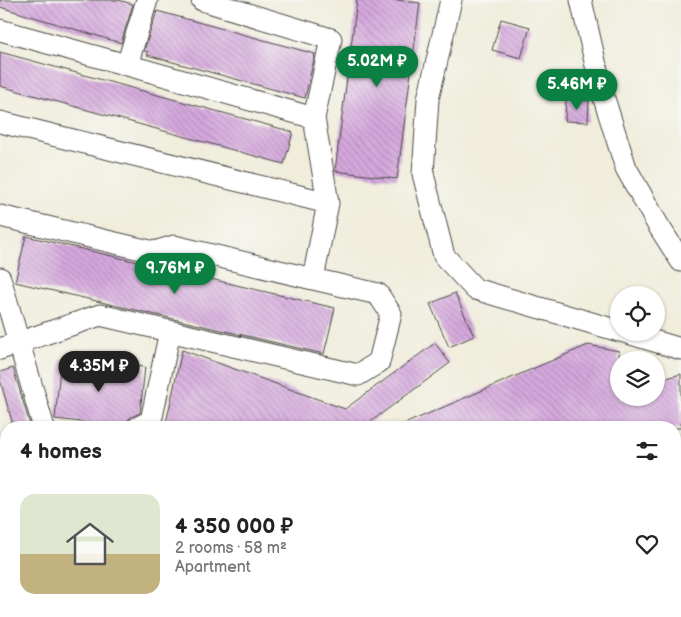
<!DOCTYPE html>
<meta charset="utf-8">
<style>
:root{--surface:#fff;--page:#f2f2f2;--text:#222;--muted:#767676;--line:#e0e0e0;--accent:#0b8043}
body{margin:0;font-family:"Balsamiq Sans",sans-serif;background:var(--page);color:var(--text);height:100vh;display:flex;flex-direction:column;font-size:19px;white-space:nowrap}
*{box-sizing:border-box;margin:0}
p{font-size:16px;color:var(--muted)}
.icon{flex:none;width:28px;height:28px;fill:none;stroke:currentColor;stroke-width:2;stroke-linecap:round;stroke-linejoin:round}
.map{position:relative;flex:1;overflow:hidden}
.panel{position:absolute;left:0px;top:421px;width:681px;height:196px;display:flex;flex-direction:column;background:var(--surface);border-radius:20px 20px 0 0;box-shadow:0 1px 4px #0004}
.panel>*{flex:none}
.controls{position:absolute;left:610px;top:286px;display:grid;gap:10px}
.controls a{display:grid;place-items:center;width:55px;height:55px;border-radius:50%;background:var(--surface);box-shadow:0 1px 4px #0004;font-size:25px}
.price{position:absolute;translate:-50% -42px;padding:0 11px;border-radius:18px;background:var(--accent);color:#fff;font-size:16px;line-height:32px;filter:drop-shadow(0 1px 2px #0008)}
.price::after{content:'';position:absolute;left:50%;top:30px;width:15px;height:11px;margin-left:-8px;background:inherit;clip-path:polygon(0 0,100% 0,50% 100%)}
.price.on{background:#222;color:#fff}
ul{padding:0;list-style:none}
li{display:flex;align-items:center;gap:15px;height:125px;padding:0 20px}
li+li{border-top:1px solid var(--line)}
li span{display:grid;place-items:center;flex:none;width:140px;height:100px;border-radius:15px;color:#555}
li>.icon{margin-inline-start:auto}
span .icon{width:60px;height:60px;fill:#fffc;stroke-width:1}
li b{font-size:21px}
h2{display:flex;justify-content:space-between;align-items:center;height:60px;padding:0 20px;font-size:21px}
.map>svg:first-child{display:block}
</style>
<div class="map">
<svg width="681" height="617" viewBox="0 0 681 617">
<defs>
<pattern id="building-back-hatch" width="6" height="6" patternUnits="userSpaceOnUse" patternTransform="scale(1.25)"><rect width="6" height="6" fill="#d6a9de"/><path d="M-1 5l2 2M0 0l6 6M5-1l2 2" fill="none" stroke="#ae8ab4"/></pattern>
</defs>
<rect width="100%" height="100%" fill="#f6f6f2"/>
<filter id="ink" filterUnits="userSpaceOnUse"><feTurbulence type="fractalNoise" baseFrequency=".02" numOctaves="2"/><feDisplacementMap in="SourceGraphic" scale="10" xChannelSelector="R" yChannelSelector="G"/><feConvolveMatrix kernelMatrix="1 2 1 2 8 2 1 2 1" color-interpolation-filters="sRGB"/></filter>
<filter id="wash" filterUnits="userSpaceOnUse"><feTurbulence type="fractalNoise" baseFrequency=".0096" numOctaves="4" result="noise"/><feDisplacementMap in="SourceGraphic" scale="20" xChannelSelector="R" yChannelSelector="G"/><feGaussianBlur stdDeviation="1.12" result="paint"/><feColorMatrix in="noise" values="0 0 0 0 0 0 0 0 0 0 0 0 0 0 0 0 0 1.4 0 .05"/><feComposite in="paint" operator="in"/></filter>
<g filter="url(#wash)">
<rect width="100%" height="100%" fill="#f0eddb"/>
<g id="blocks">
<!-- building -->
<path fill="url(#building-back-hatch)" d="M 0,0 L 118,0 L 133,4 L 121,43 L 0,7 Z
M 357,0 L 396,0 L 420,3 L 397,179 L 335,171 Z
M 157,11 L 315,54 L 305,98 L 147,55 L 148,52 L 144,51 Z
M 501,19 L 530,27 L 521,58 L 492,50 Z
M 0,52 L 293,132 L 284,164 L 0,86 Z
M 566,99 L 589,101 L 588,122 L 565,121 Z
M 26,236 L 335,308 L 324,354 L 15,282 Z
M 455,293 L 474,336 L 449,347 L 430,304 Z
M 435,343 L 450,363 L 362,428 L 165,428 L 182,350 L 345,409 Z
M 588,345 L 619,351 L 619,398 L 656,398 L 656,381 L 681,374 L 681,428 L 395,428 Z
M 61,359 L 145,367 L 140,413 L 131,417 L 127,421 L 125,427 L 55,419 Z
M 13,368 L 31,428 L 14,428 L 0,380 L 0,372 Z"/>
</g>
</g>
<g filter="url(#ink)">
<use href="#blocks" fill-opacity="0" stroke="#494845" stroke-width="1"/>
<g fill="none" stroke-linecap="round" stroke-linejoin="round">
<defs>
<path id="minor" d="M 451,0 L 428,99 L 423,174 L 444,256 L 475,289 L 619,331
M 581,0 L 602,92 L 626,168 L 658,225 L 681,261
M 0,30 L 127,65 L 314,118
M 127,65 L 147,0
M 0,122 L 328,203
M 0,216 L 154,252 L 174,246 L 313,279
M 0,278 L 44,428
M 624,332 L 681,349
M 0,349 L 100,315 L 358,375 L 379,362 L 391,314 L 378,294 L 313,279 L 328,203 L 314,118 L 331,39 L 202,0
M 137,428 L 151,421 L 170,331
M 0,460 L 6,481
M 37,611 L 39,617
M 513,617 L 515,611"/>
</defs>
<!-- minor casing -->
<use href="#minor" stroke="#494845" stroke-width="23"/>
<!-- minor -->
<use href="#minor" stroke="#fff" stroke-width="21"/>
</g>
</g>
</svg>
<div class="controls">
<a><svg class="icon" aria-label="locate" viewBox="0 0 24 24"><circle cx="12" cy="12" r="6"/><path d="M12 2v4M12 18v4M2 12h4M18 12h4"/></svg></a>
<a><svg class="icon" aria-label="layers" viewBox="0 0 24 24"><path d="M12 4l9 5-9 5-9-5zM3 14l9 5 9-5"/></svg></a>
</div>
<b class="price" style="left:377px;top:88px">5.02M ₽</b>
<b class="price" style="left:577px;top:111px">5.46M ₽</b>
<b class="price" style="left:175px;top:295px">9.76M ₽</b>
<b class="price on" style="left:99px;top:393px">4.35M ₽</b>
<section class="panel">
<h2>4 homes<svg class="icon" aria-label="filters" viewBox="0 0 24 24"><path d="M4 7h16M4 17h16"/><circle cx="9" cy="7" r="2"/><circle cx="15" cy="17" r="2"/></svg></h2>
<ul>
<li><span style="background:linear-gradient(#dfe7d0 60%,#c2b280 0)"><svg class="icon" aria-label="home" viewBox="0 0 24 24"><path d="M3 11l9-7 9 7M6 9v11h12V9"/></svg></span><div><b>4 350 000 ₽</b><p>2 rooms · 58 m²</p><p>Apartment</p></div><svg class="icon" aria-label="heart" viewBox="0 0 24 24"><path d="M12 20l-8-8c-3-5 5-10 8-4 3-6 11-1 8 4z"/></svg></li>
</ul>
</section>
</div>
